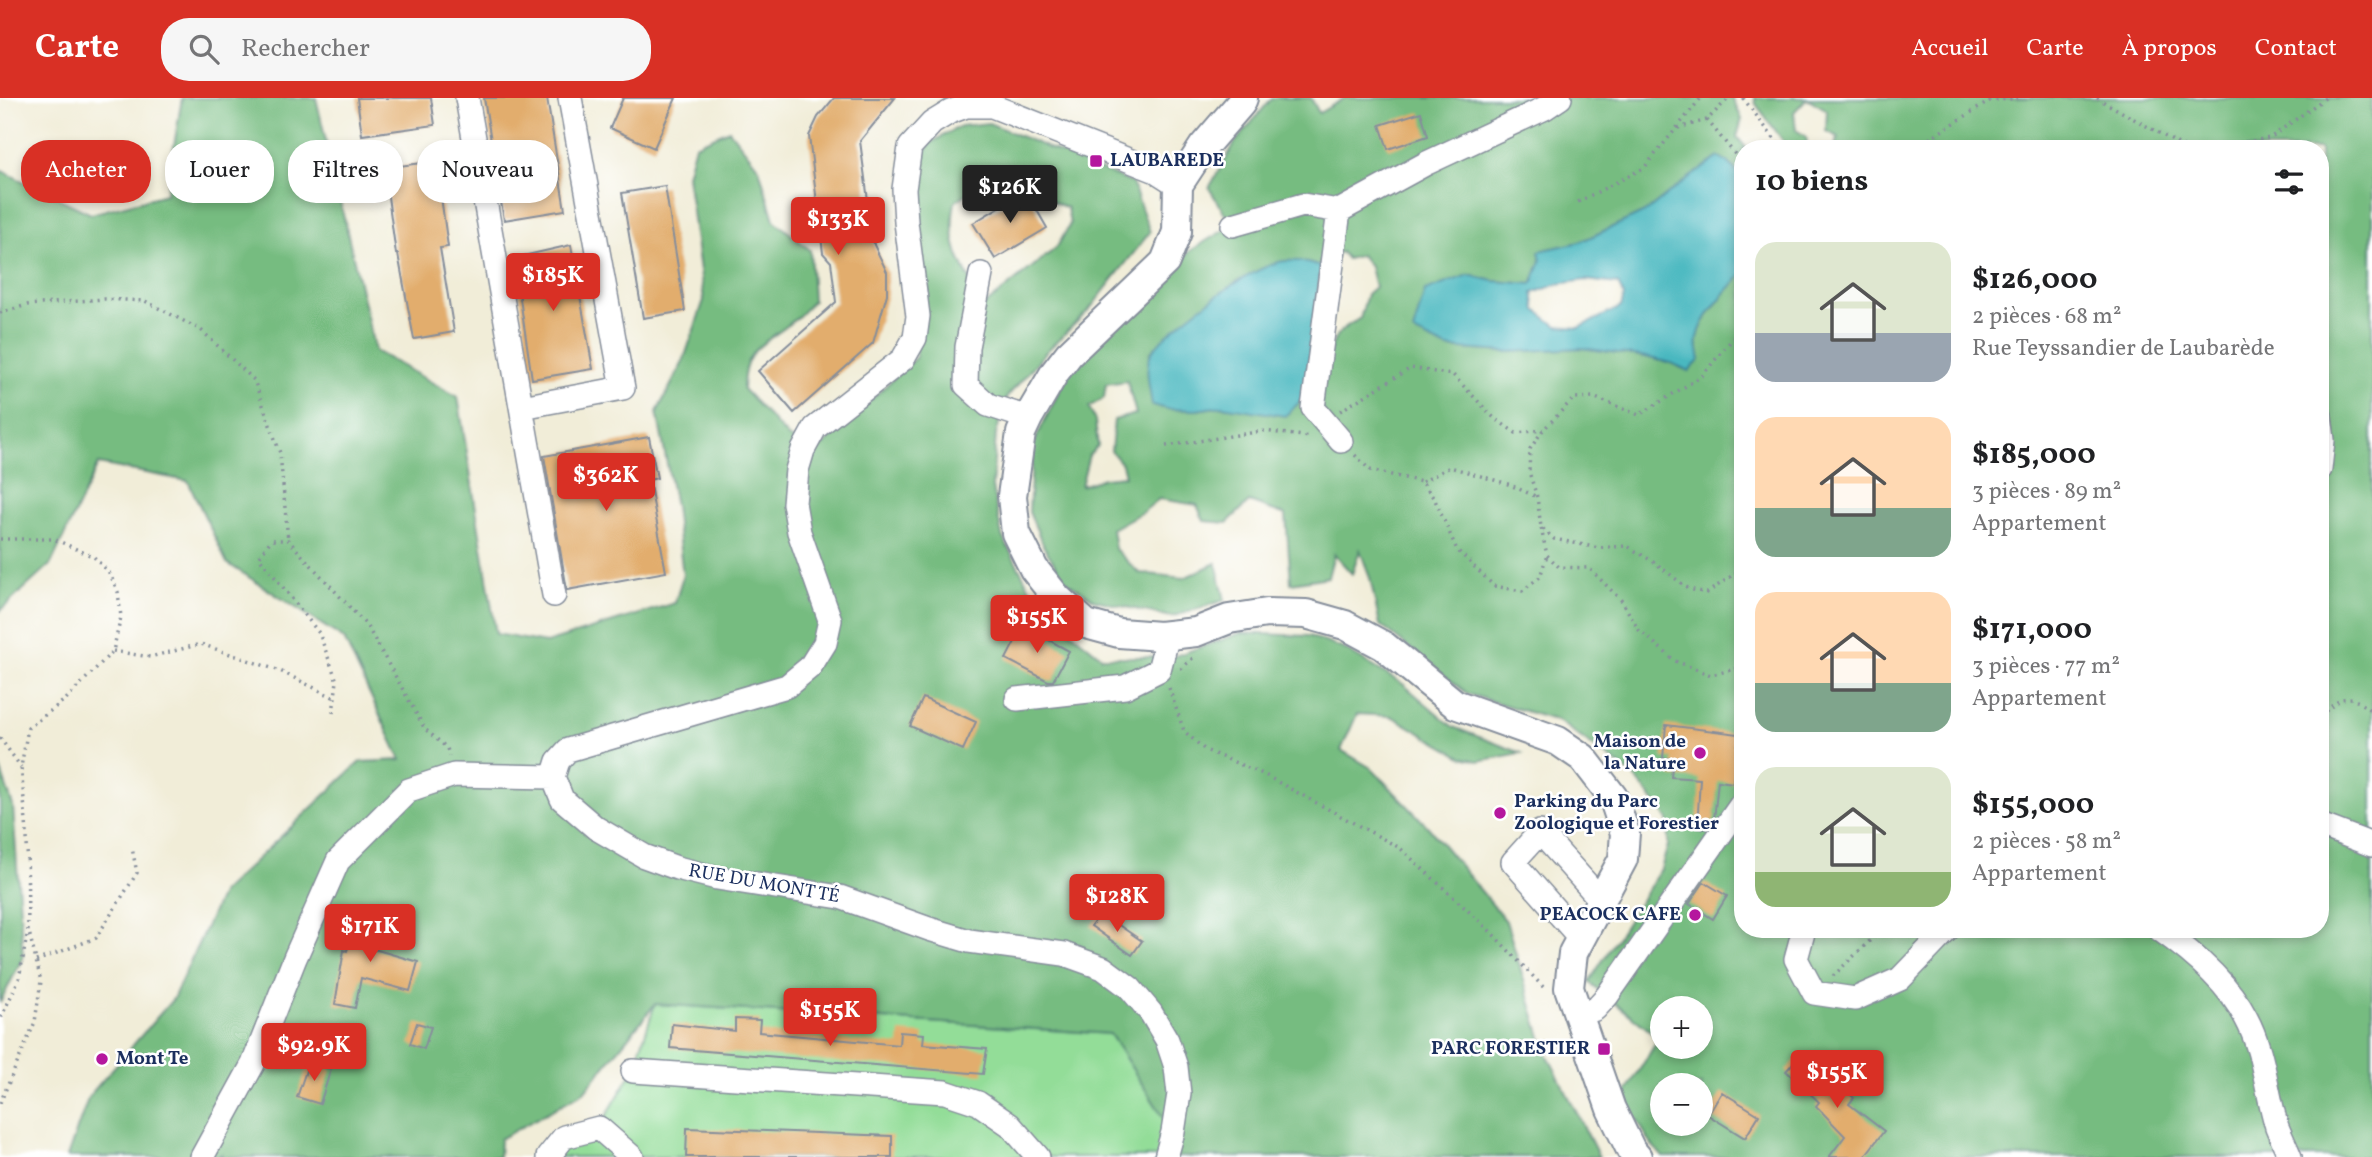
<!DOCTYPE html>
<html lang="fr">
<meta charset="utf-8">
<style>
:root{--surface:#fff;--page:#f6f6f6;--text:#202124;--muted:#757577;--accent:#d93025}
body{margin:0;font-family:Vollkorn,serif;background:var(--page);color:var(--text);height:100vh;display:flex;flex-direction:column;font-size:26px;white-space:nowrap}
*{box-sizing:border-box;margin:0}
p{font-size:23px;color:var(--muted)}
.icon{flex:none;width:38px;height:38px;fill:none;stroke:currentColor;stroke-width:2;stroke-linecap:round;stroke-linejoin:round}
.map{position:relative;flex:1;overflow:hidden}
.side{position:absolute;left:1734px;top:42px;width:595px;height:798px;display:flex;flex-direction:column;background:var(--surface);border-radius:28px;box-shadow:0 4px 10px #0003}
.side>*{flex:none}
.hud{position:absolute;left:21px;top:42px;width:665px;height:63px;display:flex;gap:14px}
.tools{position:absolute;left:1650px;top:898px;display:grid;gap:14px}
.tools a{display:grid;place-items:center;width:63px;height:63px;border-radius:50%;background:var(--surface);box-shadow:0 4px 10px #0003;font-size:35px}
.price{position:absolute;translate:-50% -60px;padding:0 16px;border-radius:7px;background:var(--accent);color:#fff;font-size:23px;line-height:46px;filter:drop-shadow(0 2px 4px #0008)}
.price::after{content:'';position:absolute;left:50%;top:42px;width:21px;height:16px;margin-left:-10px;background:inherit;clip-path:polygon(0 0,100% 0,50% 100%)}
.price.selected{background:#222;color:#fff}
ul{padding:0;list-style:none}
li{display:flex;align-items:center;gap:21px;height:175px;padding:0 21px}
li span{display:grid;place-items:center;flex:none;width:196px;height:140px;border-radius:21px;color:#555}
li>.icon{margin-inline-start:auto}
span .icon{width:84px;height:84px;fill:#fffc;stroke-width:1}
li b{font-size:30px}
h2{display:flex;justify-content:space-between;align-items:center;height:84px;padding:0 21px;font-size:30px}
.tag{padding:0 24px;border-radius:28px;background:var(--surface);box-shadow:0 4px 10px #0003;font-size:24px;line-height:63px}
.tag.selected{background:var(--accent);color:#fff}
header{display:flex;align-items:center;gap:42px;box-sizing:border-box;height:98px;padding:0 35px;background:var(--accent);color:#fff}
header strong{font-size:33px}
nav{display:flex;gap:38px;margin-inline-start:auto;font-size:24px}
.search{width:490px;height:63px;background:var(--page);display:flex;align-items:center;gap:18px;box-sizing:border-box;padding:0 24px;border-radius:28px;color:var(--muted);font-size:26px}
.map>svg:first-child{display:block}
</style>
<header>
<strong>Carte</strong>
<div class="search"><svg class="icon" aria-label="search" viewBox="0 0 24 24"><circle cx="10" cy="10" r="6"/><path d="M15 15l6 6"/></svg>Rechercher</div>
<nav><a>Accueil</a><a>Carte</a><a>À propos</a><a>Contact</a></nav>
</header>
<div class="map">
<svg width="2372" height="1059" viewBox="0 0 2372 1059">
<rect width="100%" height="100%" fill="#fff"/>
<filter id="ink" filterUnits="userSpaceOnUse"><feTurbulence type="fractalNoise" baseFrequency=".0143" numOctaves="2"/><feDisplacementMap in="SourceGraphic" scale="14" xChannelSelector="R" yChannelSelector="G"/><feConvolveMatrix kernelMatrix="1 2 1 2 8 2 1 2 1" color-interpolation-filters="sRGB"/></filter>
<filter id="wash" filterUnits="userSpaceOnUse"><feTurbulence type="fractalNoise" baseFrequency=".00686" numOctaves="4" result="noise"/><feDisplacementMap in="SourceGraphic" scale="28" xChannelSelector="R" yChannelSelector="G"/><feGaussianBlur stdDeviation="1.57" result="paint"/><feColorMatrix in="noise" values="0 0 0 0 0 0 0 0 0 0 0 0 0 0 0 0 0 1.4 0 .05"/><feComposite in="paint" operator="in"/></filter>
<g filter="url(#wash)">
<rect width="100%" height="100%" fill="#f1edd8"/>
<!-- green -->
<path fill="#93dd98" stroke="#57867b" stroke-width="2" d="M 655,906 L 1110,936 L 1173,1034 L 1166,1059 L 548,1059 L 599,1030 L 633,973 Z"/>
<!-- forest -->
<path fill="#76bc80" stroke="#48766f" stroke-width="2" fill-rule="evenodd" d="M 182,0 L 316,0 L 375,253 L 458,299 L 496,536 L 546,545 L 675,505 L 683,478 L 675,408 L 657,314 L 683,264 L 704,202 L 687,77 L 695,47 L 729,32 L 759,70 L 774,122 L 810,152 L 813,203 C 806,210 800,218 793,223 C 765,247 743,248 743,291 L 789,340 L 818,352 L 916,259 L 911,111 L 916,73 L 930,45 L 961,28 L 989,25 L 1132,85 L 1150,134 L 1089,212 L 1046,254 L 1007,299 L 996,336 L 992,389 L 1002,438 L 1040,509 L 1102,559 L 1172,559 L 1241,535 L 1309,538 L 1344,551 L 1403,586 L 1453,629 L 1521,655 L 1478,663 L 1462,659 L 1391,618 L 1357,616 L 1341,652 L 1371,670 L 1429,730 L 1506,823 L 1545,952 L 1599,1059 L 1175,1059 L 1173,1034 L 1110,936 L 655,906 L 584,994 L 500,1041 L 499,1059 L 221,1059 L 222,1056 L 216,1059 L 67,1059 L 89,998 L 173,901 L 222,794 L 360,664 L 401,662 L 344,541 L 227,465 L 188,383 L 98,366 L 51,466 L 0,513 L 0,72 L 91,116 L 166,96 ZM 1001,79 L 1067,110 L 1070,126 L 1057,149 L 985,207 C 964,172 946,147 955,104 L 978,88 Z
M 1272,0 L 1311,0 L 1319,15 L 1345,0 L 1732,0 L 1742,21 L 1737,39 L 1747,51 L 1743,51 L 1743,81 L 1728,64 L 1719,59 L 1686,82 L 1647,113 L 1580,144 L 1540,153 L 1541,163 L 1532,186 L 1494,183 L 1468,177 L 1447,250 L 1506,254 L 1581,250 L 1641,258 L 1671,265 L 1689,273 L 1699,262 C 1699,255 1696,246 1698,239 C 1703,217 1728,192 1743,175 L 1743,831 L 2320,831 L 2320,51 L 1833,51 L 1839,39 L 1826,33 L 1827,12 L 1807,0 L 1794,14 L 1796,32 L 1807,39 L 1806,51 L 1787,48 L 1756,6 L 1754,0 L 2372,0 L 2372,1059 L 1663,1059 L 1652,1047 L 1623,999 L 1659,940 L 1589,884 L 1661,771 L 1668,747 L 1668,721 L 1634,678 L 1558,623 L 1468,596 L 1380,527 L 1370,480 L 1360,452 L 1352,476 L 1334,456 L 1328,479 L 1291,485 L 1286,417 L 1249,404 L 1227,425 L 1204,423 L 1197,407 L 1159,401 L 1144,413 L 1112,431 L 1115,451 L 1139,475 L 1184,480 L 1216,465 L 1225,502 L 1171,519 L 1095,502 L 1065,482 L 1044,449 L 1029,414 L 1033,347 L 1068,274 L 1190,153 L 1232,127 L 1209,90 L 1236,43 ZM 1341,154 L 1347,161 L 1361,157 L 1370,169 L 1375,189 L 1367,196 L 1360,221 C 1335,232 1333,244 1324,268 L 1246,311 L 1222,308 L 1196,312 L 1167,311 L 1150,255 L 1175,231 L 1238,183 L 1300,163 L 1321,169 L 1320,163 ZM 1127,283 L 1136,316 L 1114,322 L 1111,353 L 1122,366 L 1125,378 L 1104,380 L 1081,388 L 1089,357 L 1098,348 L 1095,323 L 1089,309 L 1104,300 L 1106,286 ZM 1662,910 L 1701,910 L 1701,948 L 1662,948 ZM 1662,987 L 1701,987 L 1701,1026 L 1662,1026 Z
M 0,670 L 13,708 L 23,859 L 0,905 Z"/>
<!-- water -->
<path fill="#49b8c0" stroke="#32748f" stroke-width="2" fill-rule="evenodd" d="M 1719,59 L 1728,64 L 1743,81 L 1743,175 C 1728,192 1702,217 1698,240 C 1696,246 1699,255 1700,262 L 1689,273 L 1671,265 L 1641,258 L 1581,250 L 1506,254 L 1447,250 L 1413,234 L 1425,193 L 1468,177 L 1494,183 L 1532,186 L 1541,163 L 1539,153 L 1580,144 L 1647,113 L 1686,82 ZM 1586,182 L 1618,186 L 1624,198 L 1621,209 L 1579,230 L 1557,228 L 1536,212 L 1533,195 L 1558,186 Z
M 1300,163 L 1321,169 L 1305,299 L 1285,318 L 1222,308 L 1196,312 L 1167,311 L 1152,307 C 1150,292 1143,268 1152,254 C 1166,230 1251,170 1279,164 C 1285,162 1293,163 1300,163 Z"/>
<g id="blocks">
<!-- building -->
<path fill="#e2ad6d" d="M 357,0 L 431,0 L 435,27 L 362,37 Z
M 484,0 L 547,0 L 565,112 L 504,122 Z
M 623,0 L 676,0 L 654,50 L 610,30 Z
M 834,0 L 895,0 L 860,43 L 874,147 L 887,174 L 887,196 L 873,245 L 794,315 L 758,273 L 836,204 L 831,164 L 823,155 L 809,38 L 818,19 Z
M 1421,14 L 1428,38 L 1388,51 L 1380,27 Z
M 436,63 L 448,149 L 440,150 L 454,234 L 414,241 L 398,156 L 396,156 L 384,70 Z
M 665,88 L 685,213 L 643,220 L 622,95 Z
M 1026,93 L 1047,130 L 995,161 L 973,125 Z
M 571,147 L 593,271 L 532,281 L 514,160 Z
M 649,339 L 657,380 L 649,382 L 666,474 L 567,492 L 544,358 Z
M 1023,528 L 1069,553 L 1053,583 L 1048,583 L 1006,561 Z
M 923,600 L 976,624 L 963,652 L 910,628 Z
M 1666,627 L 1739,636 L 1733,685 L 1718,683 L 1714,722 L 1707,731 L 1697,730 L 1700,681 L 1671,679 L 1673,661 L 1663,660 Z
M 1704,784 L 1727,798 L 1713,821 L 1689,806 Z
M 359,811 L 377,816 L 367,849 L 418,864 L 410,893 L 361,880 L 355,910 L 335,906 L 344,852 L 347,853 Z
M 1101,815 L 1142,843 L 1132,857 L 1091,828 Z
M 735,921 L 760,922 L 759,934 L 899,947 L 900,934 L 924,936 L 923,946 L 987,951 L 983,976 L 670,950 L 672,926 L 735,933 Z
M 417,925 L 431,929 L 424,951 L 410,946 Z
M 1802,955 L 1836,988 L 1839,985 L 1854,1000 L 1849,1006 L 1884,1033 L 1864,1059 L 1829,1059 L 1845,1038 L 1816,1008 L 1819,1004 L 1786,973 Z
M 309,964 L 331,971 L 320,1006 L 297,999 Z
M 1722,994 L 1759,1017 L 1745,1040 L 1708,1017 Z
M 687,1030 L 892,1038 L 892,1059 L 686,1059 Z"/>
</g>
</g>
<g filter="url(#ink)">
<use href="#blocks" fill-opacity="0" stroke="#868e9b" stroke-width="2"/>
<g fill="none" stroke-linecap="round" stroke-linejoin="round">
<defs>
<path id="minor" d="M 467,0 L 554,497
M 1339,113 L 1313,310 L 1341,343
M 1233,127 L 1303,107 L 1339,113 L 1427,65 L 1545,10 L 1560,0
M 981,176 L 967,249 L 966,287 L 988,307 L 1028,320
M 522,309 L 623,290 L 570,0
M 2320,318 L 2323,342 L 2320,371
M 1017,601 L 1125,589 L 1159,572 L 1168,537
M 553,679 L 558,663 L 568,652 L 787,588 L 810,569 L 825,545 L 830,522 L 799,434 L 794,405 L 797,372 L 803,352 L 815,330 L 903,261 L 915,240 L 918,218 L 906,124 L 904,91 L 910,49 L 932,25 L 950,14 L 966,8 L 992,8 L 1156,73 L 1178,87
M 553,679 L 562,701 L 596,730 L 644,758 L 677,770 L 717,780 L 840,799 L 929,831 L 969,843 L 1064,856 L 1103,870 L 1130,890 L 1151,915 L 1167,942 L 1176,969 L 1179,996 L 1173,1034 L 1166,1059
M 2320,727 L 2372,747
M 1804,831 L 1796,861 L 1814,895 L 1855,901 L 1900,881 L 1948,831
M 2159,831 C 2192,854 2227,883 2246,920 C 2264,953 2266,993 2277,1029 C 2281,1039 2286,1049 2290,1059
M 1581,841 L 1513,764 L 1540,734 L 1601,802
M 1577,917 L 1595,911 L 1607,898 L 1743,704
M 633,973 L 945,994 L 978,1005 L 1010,1027 L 1038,1059
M 202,1059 L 253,966 L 295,860 L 338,763 L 409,692 L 454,677 L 553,679
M 548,1059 L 564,1039 L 599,1030 L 632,1059"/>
<path id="major" d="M 1243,0 L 1241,5 L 1203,49 L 1178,87 L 1177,134 L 1165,164 L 1069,256 L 1055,274 L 1028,320 L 1021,335 L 1012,398 L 1016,435 L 1034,471 L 1057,500 L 1086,526 L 1119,535 L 1160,538 L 1196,534 L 1229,521 L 1267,515 L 1306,516 L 1345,527 L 1384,548 L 1455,606 L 1558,643 L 1583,660 L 1613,699 L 1625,735 L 1623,761 L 1573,855 L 1569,890 L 1611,1011 L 1631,1052 L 1637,1059"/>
</defs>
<!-- minor casing -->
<use href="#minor" stroke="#868e9b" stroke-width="26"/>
<!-- major casing -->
<use href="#major" stroke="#868e9b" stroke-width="32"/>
<!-- path -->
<path stroke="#868e9b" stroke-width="3.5" stroke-dasharray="2 5" stroke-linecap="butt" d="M 1743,0 L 1782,51
M 2097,0 L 2187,51
M 1707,22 L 1743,66
M 1678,30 L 1707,22 L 1729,0
M 1920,51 L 1927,42 L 1990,3 L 2018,0
M 2204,51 L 2270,40 L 2325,0
M 1578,104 L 1644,70 L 1701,0
M 0,215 L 27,207 L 104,201 L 145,203 L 201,232 L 254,282 L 280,355 L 288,442
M 1743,228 L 1702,278 L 1639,317 L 1593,299 L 1574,300 L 1543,332 L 1530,351 L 1529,374 L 1537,399 L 1541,429 L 1554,441 L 1599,450 L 1627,448 L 1654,464 L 1689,491 L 1707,495 L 1743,470
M 1340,313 L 1411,270 L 1453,277 L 1494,320 L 1516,335 L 1543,332
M 1166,348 L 1263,333 L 1311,339
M 1355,357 L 1370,372 L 1422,384 L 1435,402 L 1457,452 L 1494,488 L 1522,493 L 1540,479 L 1547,457
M 1422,384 L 1450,369 L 1508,386 L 1537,399
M 1541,430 L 1547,457 L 1559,469 L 1589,470 L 1622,503 L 1638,531 L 1675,563 L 1711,577 L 1743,569
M 0,441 L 54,441 L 94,459 L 110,476 L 118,494 L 121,519 L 113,553 L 66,601 L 28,630 L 21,669 L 27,735 L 28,832 L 19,881 L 0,922
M 113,553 L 150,559 L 201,546 L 280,573 L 335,600
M 1181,571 L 1196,557
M 1169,590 L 1184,633 L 1205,652 L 1263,676 L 1400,750 L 1489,832 L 1546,892
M 333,615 L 337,583 L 319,535 L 259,459 L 271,442 L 288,442 L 367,528 L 425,631 L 447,650 L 449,658
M 2320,617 L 2341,601 L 2352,600 L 2372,613
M 0,640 L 21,669
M 1737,650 L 1743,648
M 36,863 L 96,840 L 137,775 L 132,750
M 1833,878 L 1882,831
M 0,1005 L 35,924 L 41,883 L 29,834"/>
<!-- minor -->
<use href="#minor" stroke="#fff" stroke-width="23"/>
<!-- major -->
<use href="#major" stroke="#fff" stroke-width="28"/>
</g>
</g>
<!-- markers -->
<g fill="#b5179e" stroke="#fff" stroke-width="2.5">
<rect x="1089" y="56" width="14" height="14" rx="3.5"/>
<circle cx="1700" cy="655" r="7"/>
<circle cx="1500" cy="715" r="7"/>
<circle cx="1695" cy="817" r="7"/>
<rect x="1597" y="944" width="14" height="14" rx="3.5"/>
<circle cx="102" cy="961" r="7"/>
</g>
<g text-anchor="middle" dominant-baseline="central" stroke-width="5" stroke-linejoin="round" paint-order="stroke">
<!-- poi labels -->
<g font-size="19" font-weight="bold" fill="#1b2f5e" stroke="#fff" text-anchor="start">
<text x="1110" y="63">LAUBAREDE</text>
<text x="1686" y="644" text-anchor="end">Maison de<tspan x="1686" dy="22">la Nature</tspan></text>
<text x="1514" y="704">Parking du Parc<tspan x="1514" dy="22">Zoologique et Forestier</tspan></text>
<text x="1681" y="817" text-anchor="end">PEACOCK CAFE</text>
<text x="1590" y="951" text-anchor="end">PARC FORESTIER</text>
<text x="116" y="961">Mont Te</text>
</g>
<!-- street labels -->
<g font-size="19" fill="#1b2f5e" stroke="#fff">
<text transform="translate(764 786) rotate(10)">RUE DU MONT TÉ</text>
</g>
</g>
</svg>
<div class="tools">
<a>+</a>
<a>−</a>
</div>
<b class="price selected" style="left:1010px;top:127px">$126K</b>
<b class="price" style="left:838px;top:159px">$133K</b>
<b class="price" style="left:553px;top:215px">$185K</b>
<b class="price" style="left:606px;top:415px">$362K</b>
<b class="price" style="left:1037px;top:557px">$155K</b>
<b class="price" style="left:1117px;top:836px">$128K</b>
<b class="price" style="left:370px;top:866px">$171K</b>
<b class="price" style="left:830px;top:950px">$155K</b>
<b class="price" style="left:314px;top:985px">$92.9K</b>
<b class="price" style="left:1837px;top:1012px">$155K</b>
<div class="hud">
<a class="tag selected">Acheter</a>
<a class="tag">Louer</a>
<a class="tag">Filtres</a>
<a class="tag">Nouveau</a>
</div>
<section class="side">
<h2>10 biens<svg class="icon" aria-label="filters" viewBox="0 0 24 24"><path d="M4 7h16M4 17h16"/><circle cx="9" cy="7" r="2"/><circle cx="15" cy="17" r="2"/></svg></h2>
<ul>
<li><span style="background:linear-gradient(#dfe7d0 65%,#9aa5b1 0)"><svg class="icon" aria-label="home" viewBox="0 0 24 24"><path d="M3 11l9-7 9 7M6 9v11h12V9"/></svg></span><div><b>$126,000</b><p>2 pièces · 68 m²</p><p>Rue Teyssandier de Laubarède</p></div></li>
<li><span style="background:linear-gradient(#ffd9b3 65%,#7fa58c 0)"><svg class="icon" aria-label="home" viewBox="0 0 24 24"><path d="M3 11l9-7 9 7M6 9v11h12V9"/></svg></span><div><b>$185,000</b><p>3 pièces · 89 m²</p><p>Appartement</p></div></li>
<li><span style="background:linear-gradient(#ffd9b3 65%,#7fa58c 0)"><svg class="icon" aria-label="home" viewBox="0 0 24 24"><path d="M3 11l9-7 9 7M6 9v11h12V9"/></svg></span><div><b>$171,000</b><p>3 pièces · 77 m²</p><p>Appartement</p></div></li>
<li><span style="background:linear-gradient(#dfe7d0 75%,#8fb573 0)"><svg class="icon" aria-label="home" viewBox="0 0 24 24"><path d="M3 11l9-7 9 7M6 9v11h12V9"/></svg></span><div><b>$155,000</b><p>2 pièces · 58 m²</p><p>Appartement</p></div></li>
</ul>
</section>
</div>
